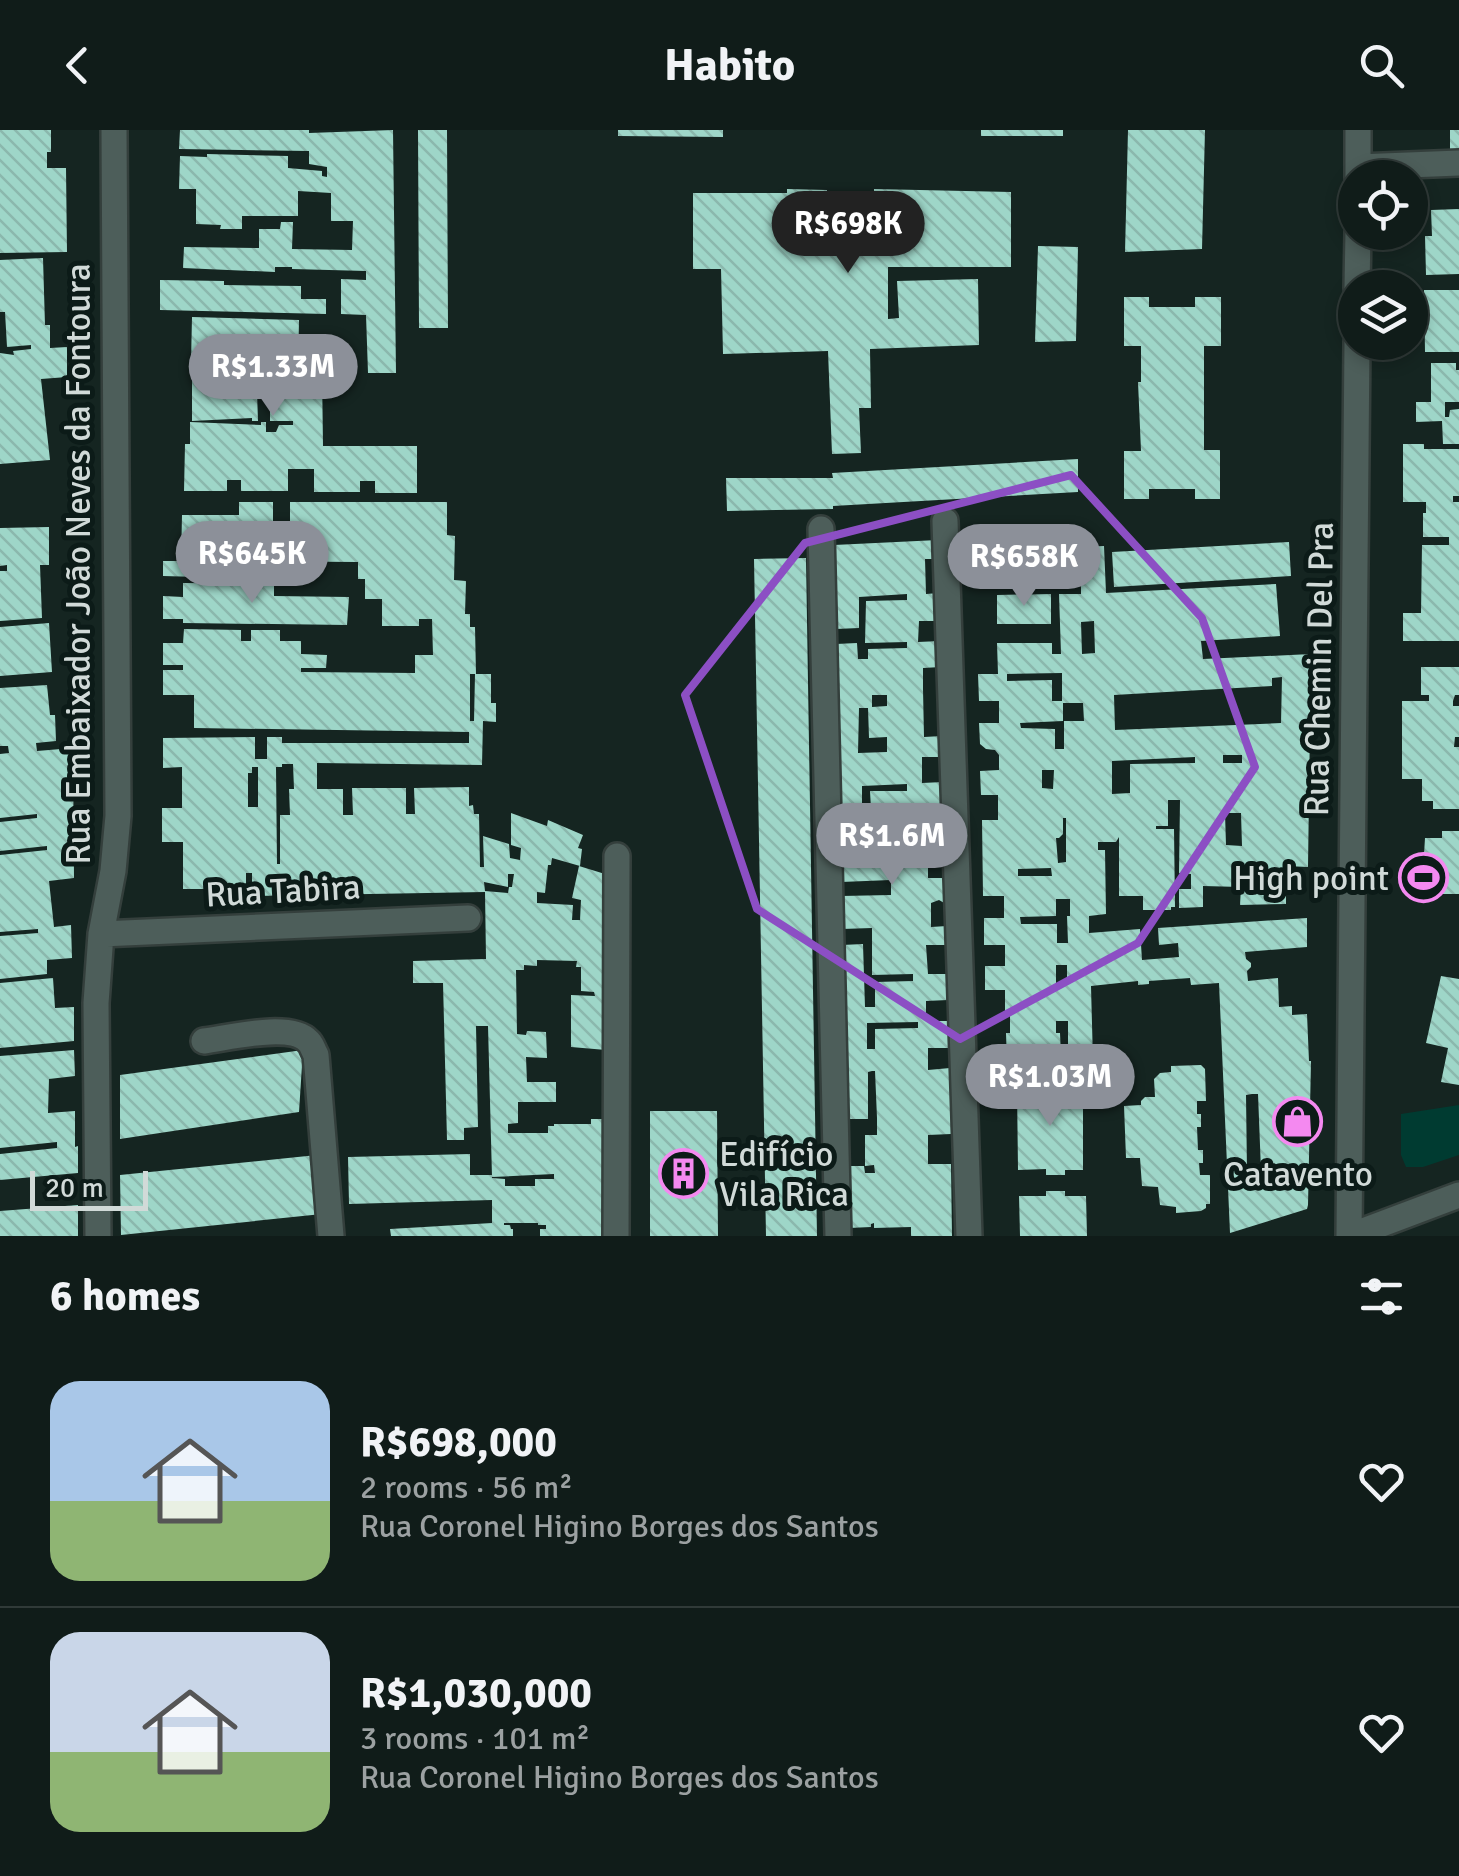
<!DOCTYPE html>
<meta charset="utf-8">
<style>
:root{--surface:#101c19;--page:#192522;--text:#f1f3f6;--muted:#9ca1a2;--line:#303a38;--accent:#8c9099}
body{margin:0;font-family:Signika,sans-serif;background:var(--page);color:var(--text);height:100vh;display:flex;flex-direction:column;font-size:38px;white-space:nowrap}
*{box-sizing:border-box;margin:0}
p{font-size:32px;color:var(--muted)}
.icon{flex:none;width:55px;height:55px;fill:none;stroke:currentColor;stroke-width:2;stroke-linecap:round;stroke-linejoin:round}
.map{position:relative;height:1106px;overflow:hidden}
.sheet{display:flex;flex-direction:column;background:var(--surface);flex:1}
.sheet>*{flex:none}
.tools{position:absolute;left:1338px;top:30px;display:grid;gap:20px}
.tools a{display:grid;place-items:center;width:90px;height:90px;border-radius:50%;background:var(--surface);box-shadow:0 5px 15px #0003,0 0 0 2px var(--line);font-size:50px}
.scale{position:absolute;left:30px;bottom:25px;width:118px;box-sizing:border-box;padding-left:10px;border:5px solid #d1dad8;border-top:0;font-size:28px;line-height:35px;white-space:nowrap;color:#d1dad8;-webkit-text-stroke:8px #0c1b18;paint-order:stroke}
.price{position:absolute;translate:-50% -85px;padding:0 22px;border-radius:35px;background:var(--accent);color:#fff;font-size:32px;line-height:65px;filter:drop-shadow(0 2px 5px #0008)}
.price::after{content:'';position:absolute;left:50%;top:60px;width:30px;height:22px;margin-left:-15px;background:inherit;clip-path:polygon(0 0,100% 0,50% 100%)}
.price.current{background:#222;color:#fff}
ul{padding:0;list-style:none}
li{display:flex;align-items:center;gap:30px;height:250px;padding:0 50px}
li+li{border-top:2px solid var(--line)}
li span{display:grid;place-items:center;flex:none;width:280px;height:200px;border-radius:30px;color:#555}
li>.icon{margin-inline-start:auto}
span .icon{width:120px;height:120px;fill:#fffc;stroke-width:1}
li b{font-size:42px}
h2{display:flex;justify-content:space-between;align-items:center;height:120px;padding:0 50px;font-size:42px}
header{display:flex;justify-content:space-between;align-items:center;height:130px;padding:0 50px;background:var(--surface);font-size:45px;font-weight:800}
.map>svg:first-child{display:block}
</style>
<header><svg class="icon" aria-label="back" viewBox="0 0 24 24"><path d="M15 5l-7 7 7 7"/></svg>Habito<svg class="icon" aria-label="search" viewBox="0 0 24 24"><circle cx="10" cy="10" r="6"/><path d="M15 15l6 6"/></svg></header>
<div class="map">
<svg width="1459" height="1106" viewBox="0 0 1459 1106">
<defs>
<pattern id="building-back-hatch" width="6" height="6" patternUnits="userSpaceOnUse" patternTransform="scale(2.5)"><rect width="6" height="6" fill="#9ed6c8"/><path d="M-1 5l2 2M0 0l6 6M5-1l2 2" fill="none" stroke="#8bb8ad"/></pattern>
</defs>
<rect width="100%" height="100%" fill="#152521"/>
<!-- garden -->
<path fill="#003b31" d="M 1459,975 L 1459,1025 L 1423,1037 L 1406,1037 L 1401,1025 L 1401,984 Z"/>
<!-- building -->
<path fill="url(#building-back-hatch)" fill-rule="evenodd" d="M 0,0 L 51,0 L 51,22 L 47,22 L 47,38 L 66,38 L 67,122 L 0,123 Z
M 180,0 L 309,0 L 309,3 L 393,0 L 396,243 L 368,243 L 366,185 L 341,184 L 341,149 L 366,150 L 366,141 L 292,139 L 292,137 L 275,137 L 275,142 L 183,138 L 184,117 L 259,118 L 259,99 L 280,99 L 281,92 L 293,92 L 292,119 L 352,120 L 353,91 L 331,91 L 331,63 L 298,61 L 298,86 L 242,86 L 242,99 L 220,99 L 221,95 L 196,94 L 196,59 L 179,59 L 180,26 L 207,27 L 207,24 L 288,26 L 288,38 L 322,41 L 322,46 L 327,47 L 327,37 L 309,34 L 309,21 L 179,19 Z
M 418,0 L 447,0 L 448,198 L 419,198 Z
M 618,0 L 723,0 L 723,7 L 618,6 Z
M 981,0 L 1063,0 L 1063,6 L 981,6 Z
M 1128,0 L 1205,0 L 1202,119 L 1125,122 Z
M 1450,0 L 1459,0 L 1459,20 L 1450,21 Z
M 787,59 L 827,60 L 827,64 L 874,64 L 874,59 L 1011,62 L 1011,137 L 888,137 L 888,189 L 899,188 L 897,151 L 978,149 L 979,215 L 870,219 L 871,278 L 859,278 L 861,323 L 832,324 L 828,221 L 723,224 L 721,139 L 693,139 L 693,63 L 787,63 Z
M 1459,79 L 1459,144 L 1426,145 L 1425,106 L 1432,106 L 1431,80 Z
M 1038,116 L 1078,117 L 1076,211 L 1035,212 Z
M 43,128 L 45,195 L 50,195 L 50,218 L 67,217 L 67,247 L 41,249 L 50,330 L 0,334 L 0,223 L 14,225 L 13,221 L 31,219 L 31,215 L 7,217 L 5,182 L 0,182 L 0,130 Z
M 160,150 L 224,151 L 224,155 L 301,156 L 301,169 L 326,169 L 326,184 L 160,180 Z
M 1424,160 L 1459,160 L 1459,222 L 1425,222 Z
M 1124,167 L 1149,167 L 1149,177 L 1195,177 L 1195,167 L 1221,167 L 1221,216 L 1204,216 L 1204,320 L 1220,320 L 1220,369 L 1195,369 L 1195,359 L 1149,359 L 1149,369 L 1124,369 L 1124,321 L 1141,321 L 1138,252 L 1141,252 L 1141,216 L 1124,216 Z
M 192,187 L 299,190 L 298,242 L 322,242 L 323,316 L 417,316 L 417,363 L 375,363 L 375,351 L 360,351 L 360,362 L 314,362 L 314,339 L 288,339 L 288,361 L 241,361 L 241,350 L 227,350 L 227,361 L 184,361 L 185,314 L 190,314 L 190,292 L 261,295 L 261,292 L 266,292 L 266,302 L 276,302 L 279,295 L 293,295 L 293,291 L 270,291 L 270,262 L 257,262 L 258,291 L 252,291 L 252,288 L 192,291 L 192,239 L 249,240 L 247,222 L 232,221 L 232,233 L 191,232 Z
M 1431,233 L 1456,233 L 1456,240 L 1459,240 L 1459,272 L 1445,272 L 1445,287 L 1449,287 L 1450,280 L 1459,279 L 1459,314 L 1443,314 L 1442,291 L 1416,292 L 1416,272 L 1431,272 Z
M 1403,314 L 1424,314 L 1424,319 L 1459,319 L 1459,366 L 1453,366 L 1453,372 L 1459,372 L 1459,511 L 1403,511 L 1403,483 L 1421,483 L 1422,415 L 1449,415 L 1449,407 L 1423,407 L 1423,383 L 1426,383 L 1426,372 L 1403,372 Z
M 1078,329 L 1078,362 L 833,376 L 833,379 L 727,381 L 726,348 L 833,348 L 832,343 Z
M 239,372 L 273,372 L 273,391 L 279,392 L 279,405 L 290,404 L 290,372 L 447,372 L 447,405 L 455,406 L 454,450 L 466,451 L 465,484 L 470,484 L 470,497 L 475,497 L 476,544 L 491,544 L 491,573 L 496,573 L 496,592 L 483,591 L 482,635 L 317,633 L 317,659 L 343,659 L 343,685 L 353,685 L 352,658 L 406,658 L 406,684 L 415,684 L 414,658 L 469,657 L 469,676 L 473,675 L 474,684 L 479,684 L 480,737 L 484,737 L 483,706 L 509,714 L 510,728 L 520,730 L 521,718 L 511,715 L 511,683 L 547,696 L 548,690 L 583,705 L 578,718 L 582,719 L 580,736 L 552,728 L 551,735 L 548,735 L 545,763 L 537,762 L 537,773 L 573,775 L 572,790 L 580,790 L 581,770 L 572,768 L 579,736 L 605,744 L 606,920 L 571,917 L 571,865 L 595,866 L 594,862 L 581,861 L 581,837 L 576,837 L 577,831 L 537,830 L 537,836 L 524,835 L 524,840 L 516,840 L 517,904 L 526,905 L 527,901 L 546,902 L 547,928 L 526,927 L 527,952 L 556,952 L 556,972 L 518,972 L 518,993 L 508,994 L 508,1003 L 548,1003 L 548,996 L 554,996 L 554,994 L 591,994 L 591,989 L 608,989 L 606,1106 L 540,1106 L 540,1099 L 546,1099 L 546,1095 L 538,1095 L 538,1093 L 504,1093 L 504,1095 L 510,1095 L 511,1099 L 513,1099 L 513,1106 L 391,1106 L 390,1099 L 492,1093 L 492,1070 L 349,1074 L 348,1027 L 470,1024 L 470,1045 L 492,1045 L 492,1048 L 505,1049 L 505,1056 L 535,1056 L 535,1049 L 554,1049 L 554,1044 L 492,1047 L 488,896 L 476,896 L 478,997 L 464,998 L 464,1010 L 447,1010 L 443,853 L 413,853 L 413,831 L 486,829 L 485,762 L 252,766 L 252,743 L 246,743 L 246,759 L 183,759 L 183,712 L 162,712 L 162,678 L 182,678 L 182,637 L 163,638 L 163,608 L 255,607 L 255,629 L 267,629 L 267,607 L 282,607 L 282,613 L 469,613 L 469,602 L 194,598 L 194,565 L 163,565 L 163,540 L 183,540 L 183,535 L 163,535 L 163,513 L 183,513 L 184,499 L 241,500 L 241,511 L 251,511 L 251,500 L 280,500 L 280,511 L 301,511 L 301,524 L 327,525 L 326,538 L 301,538 L 301,542 L 415,543 L 415,525 L 433,525 L 432,489 L 419,489 L 419,496 L 382,496 L 382,469 L 365,469 L 365,449 L 358,449 L 358,432 L 199,431 L 198,447 L 163,446 L 163,431 L 181,431 L 182,385 L 239,385 ZM 470,544 L 475,544 L 474,591 L 470,591 ZM 282,634 L 293,634 L 294,659 L 289,659 L 290,685 L 280,685 L 280,734 L 277,734 L 276,637 L 282,637 ZM 252,637 L 258,637 L 258,677 L 248,677 L 248,643 L 252,643 ZM 508,744 L 514,744 L 512,757 L 509,757 L 508,763 L 485,761 L 484,752 L 508,757 Z
M 49,397 L 49,435 L 40,435 L 42,488 L 0,491 L 0,441 L 7,441 L 7,435 L 0,436 L 0,398 Z
M 1079,397 L 1080,417 L 1104,416 L 1106,463 L 1276,454 L 1280,506 L 1201,511 L 1203,529 L 1311,524 L 1308,737 L 1286,736 L 1286,774 L 1240,775 L 1241,757 L 1203,756 L 1203,777 L 1179,778 L 1179,759 L 1191,759 L 1191,744 L 1179,743 L 1180,670 L 1168,670 L 1168,696 L 1156,696 L 1156,699 L 1174,699 L 1175,777 L 1171,777 L 1171,780 L 1143,780 L 1143,766 L 1119,766 L 1119,707 L 1116,712 L 1098,712 L 1098,720 L 1105,720 L 1106,784 L 1089,786 L 1089,803 L 1140,799 L 1142,830 L 1179,827 L 1178,813 L 1159,815 L 1158,798 L 1307,788 L 1307,817 L 1245,822 L 1246,829 L 1251,833 L 1251,837 L 1247,841 L 1248,851 L 1278,848 L 1279,877 L 1292,876 L 1292,885 L 1307,884 L 1309,931 L 1311,931 L 1308,1075 L 1307,1079 L 1230,1103 L 1219,853 L 1191,855 L 1190,848 L 1149,851 L 1149,854 L 1138,855 L 1138,851 L 1091,856 L 1093,931 L 1007,933 L 1006,903 L 1010,903 L 1010,884 L 1005,884 L 1005,860 L 985,860 L 985,836 L 1005,836 L 1005,815 L 984,815 L 984,788 L 1004,788 L 1004,766 L 983,766 L 982,690 L 998,690 L 998,665 L 981,665 L 980,641 L 999,640 L 999,625 L 995,620 L 986,619 L 980,614 L 979,593 L 999,593 L 999,571 L 979,571 L 978,544 L 998,544 L 997,513 L 1052,513 L 1052,524 L 1061,524 L 1059,464 L 1081,464 L 1081,458 L 1080,428 L 1058,428 L 1058,398 ZM 1094,491 L 1095,523 L 1082,524 L 1081,492 ZM 1062,543 L 1062,571 L 1052,571 L 1052,550 L 1007,551 L 1007,544 ZM 1282,547 L 1281,593 L 1115,600 L 1114,565 L 1272,556 L 1272,548 ZM 1063,573 L 1083,573 L 1084,591 L 1064,591 L 1064,619 L 1055,619 L 1055,599 L 1021,598 L 1020,593 L 1063,591 ZM 1223,625 L 1242,625 L 1242,633 L 1223,633 ZM 1195,627 L 1195,633 L 1130,634 L 1130,663 L 1112,664 L 1112,631 ZM 1042,640 L 1054,640 L 1053,659 L 1042,658 ZM 1225,683 L 1241,683 L 1242,716 L 1226,715 ZM 1063,688 L 1066,688 L 1066,732 L 1058,733 L 1056,708 L 1059,708 L 1063,704 ZM 1051,738 L 1052,746 L 1018,746 L 1018,739 ZM 1056,769 L 1070,769 L 1070,786 L 1067,786 L 1068,813 L 1057,813 L 1057,794 L 1021,794 L 1020,787 L 1056,786 ZM 1056,835 L 1067,835 L 1067,853 L 1056,853 ZM 1056,891 L 1068,891 L 1068,925 L 1061,925 L 1060,903 L 1056,903 ZM 1252,964 L 1258,964 L 1261,1041 L 1247,1042 L 1246,965 Z
M 1051,398 L 1051,447 L 995,447 L 995,427 L 975,427 L 975,400 Z
M 938,410 L 938,429 L 925,429 L 926,464 L 939,463 L 940,491 L 919,491 L 918,512 L 940,511 L 941,537 L 923,538 L 923,559 L 924,607 L 942,606 L 942,627 L 922,627 L 922,653 L 943,652 L 944,681 L 923,681 L 923,701 L 944,701 L 945,727 L 928,727 L 928,748 L 945,748 L 946,774 L 939,770 L 931,773 L 931,797 L 947,796 L 947,815 L 926,815 L 928,844 L 947,844 L 948,870 L 926,871 L 926,891 L 948,891 L 950,918 L 928,918 L 928,940 L 950,938 L 951,1004 L 928,1005 L 928,1034 L 951,1034 L 952,1106 L 911,1106 L 911,1097 L 874,1098 L 874,1093 L 871,1094 L 871,1097 L 849,1098 L 847,1036 L 864,1036 L 865,1043 L 875,1043 L 874,1035 L 865,1036 L 865,1005 L 877,1005 L 877,988 L 875,941 L 872,941 L 868,942 L 868,989 L 846,989 L 842,815 L 863,814 L 865,877 L 875,877 L 875,852 L 913,851 L 913,844 L 872,845 L 872,798 L 842,799 L 841,766 L 891,765 L 891,750 L 841,752 L 836,514 L 857,513 L 858,529 L 868,529 L 868,519 L 907,518 L 907,512 L 865,513 L 866,471 L 907,470 L 907,464 L 859,467 L 859,498 L 836,499 L 834,415 ZM 872,565 L 887,565 L 887,576 L 872,577 ZM 859,578 L 868,578 L 869,608 L 887,607 L 887,622 L 858,623 ZM 907,654 L 907,661 L 870,661 L 871,679 L 862,679 L 862,656 ZM 918,892 L 918,898 L 875,899 L 875,919 L 867,919 L 867,893 Z
M 1289,412 L 1291,446 L 1114,457 L 1112,422 Z
M 806,428 L 817,1106 L 766,1106 L 754,429 Z
M 183,453 L 274,454 L 274,466 L 349,467 L 347,495 L 183,493 L 183,489 L 163,489 L 163,466 L 183,467 Z
M 1051,464 L 1051,494 L 997,494 L 997,465 Z
M 49,493 L 52,542 L 0,546 L 0,497 Z
M 1421,537 L 1459,537 L 1459,565 L 1455,565 L 1453,571 L 1453,576 L 1459,576 L 1459,607 L 1455,607 L 1454,617 L 1459,617 L 1459,679 L 1433,679 L 1433,671 L 1422,671 L 1422,649 L 1402,649 L 1402,571 L 1429,571 L 1429,565 L 1421,565 Z
M 47,555 L 50,585 L 55,585 L 56,611 L 36,613 L 37,621 L 73,618 L 74,748 L 49,751 L 54,797 L 71,795 L 72,828 L 47,830 L 47,844 L 0,849 L 0,806 L 38,803 L 38,799 L 0,802 L 0,725 L 47,720 L 47,716 L 0,721 L 0,692 L 37,688 L 37,684 L 0,688 L 0,624 L 9,623 L 8,616 L 0,616 L 0,558 Z
M 1442,701 L 1459,701 L 1459,764 L 1442,764 L 1442,757 L 1422,757 L 1425,708 L 1442,708 Z
M 1441,846 L 1459,849 L 1459,955 L 1441,952 L 1448,918 L 1426,913 Z
M 53,848 L 55,878 L 74,877 L 74,911 L 0,918 L 0,853 Z
M 74,920 L 75,946 L 49,949 L 48,983 L 75,981 L 75,1017 L 78,1016 L 78,1043 L 0,1050 L 0,1024 L 57,1018 L 57,1012 L 0,1018 L 0,926 Z
M 303,920 L 299,982 L 120,1009 L 120,945 Z
M 1201,935 L 1205,939 L 1206,971 L 1197,971 L 1197,984 L 1201,984 L 1201,997 L 1197,997 L 1198,1020 L 1203,1020 L 1203,1033 L 1199,1033 L 1200,1045 L 1210,1045 L 1210,1074 L 1206,1074 L 1206,1078 L 1201,1081 L 1176,1083 L 1176,1077 L 1160,1075 L 1158,1057 L 1142,1056 L 1140,1028 L 1126,1028 L 1124,976 L 1141,975 L 1141,971 L 1145,967 L 1155,967 L 1154,949 L 1160,943 L 1171,942 L 1171,936 Z
M 1042,952 L 1064,952 L 1064,959 L 1083,958 L 1083,1040 L 1065,1040 L 1065,1045 L 1046,1045 L 1046,1039 L 1018,1040 L 1017,959 L 1042,958 Z
M 650,981 L 717,981 L 718,1106 L 650,1106 Z
M 317,1025 L 322,1084 L 121,1105 L 120,1045 Z
M 1046,1061 L 1065,1061 L 1065,1066 L 1086,1066 L 1087,1106 L 1020,1106 L 1019,1066 L 1046,1066 Z
M 78,1075 L 78,1106 L 0,1106 L 0,1081 Z"/>
<g fill="none" stroke-linecap="round" stroke-linejoin="round">
<defs>
<path id="minor" d="M 1358,37 L 1459,33
M 1358,48 L 1358,0
M 1357,158 L 1358,102
M 945,391 L 969,1106
M 821,399 L 838,1106
M 101,804 L 468,788
M 204,911 C 228,908 290,892 308,911 C 312,914 313,920 316,925 L 331,1106
M 98,1106 L 96,873 L 101,804 L 113,741 L 118,686 L 114,0
M 616,1106 L 617,726
M 1349,1106 L 1357,212
M 1350,1106 L 1459,1065"/>
</defs>
<!-- minor casing -->
<use href="#minor" stroke="#343f3c" stroke-width="30"/>
<!-- minor -->
<use href="#minor" stroke="#4d5e5a" stroke-width="25"/>
</g>
<!-- marked area -->
<path fill="none" stroke="#8c4fc4" stroke-width="8" stroke-linejoin="round" d="M 1071,345 L 1202,488 L 1255,637 L 1138,813 L 960,909 L 757,779 L 685,565 L 805,413 Z"/>
<!-- icons -->
<defs>
<symbol id="stadium-ring" viewBox="-11 -11 22 22"><circle r="9.5" fill="#0c1b18" stroke="#f489f0" stroke-width="1.5"/><path d="M0-5a6.5 5 0 1 0 0 10a6.5 5 0 1 0 0-10ZM-3.5-1.8h7v3.6h-7Z" fill="#f489f0"/></symbol>
<symbol id="shop-ring" viewBox="-11 -11 22 22"><circle r="9.5" fill="#0c1b18" stroke="#f489f0" stroke-width="1.5"/><path d="M-5-2.5h2.3a2.7 3.5 0 0 1 5.4 0H5L5.5 6h-11ZM-1.5-2.5h3a1.5 2.3 0 0 0-3 0Z" fill="#f489f0"/></symbol>
<symbol id="building-ring" viewBox="-11 -11 22 22"><circle r="9.5" fill="#0c1b18" stroke="#f489f0" stroke-width="1.5"/><path d="M-4-6H4V6H1V3H-1V6H-4ZM-2.5-4.3h1.7v1.8h-1.7ZM.8-4.3h1.7v1.8H.8ZM-2.5-1h1.7V.8h-1.7ZM.8-1h1.7V.8H.8Z" fill="#f489f0"/></symbol>
</defs>
<g fill-rule="evenodd">
<use href="#stadium-ring" x="1396" y="720" width="55" height="55"/>
<use href="#shop-ring" x="1270" y="964" width="55" height="55"/>
<use href="#building-ring" x="656" y="1016" width="55" height="55"/>
</g>
<g text-anchor="middle" dominant-baseline="central" stroke-width="10" stroke-linejoin="round" paint-order="stroke">
<!-- street labels -->
<g font-size="35" fill="#d1dad8" stroke="#0c1b18">
<text transform="translate(78 434) rotate(-90)">Rua Embaixador João Neves da Fontoura</text>
<text transform="translate(1319 539) rotate(-89)">Rua Chemin Del Pra</text>
<text transform="translate(283 761) rotate(-3)">Rua Tabira</text>
</g>
<!-- poi labels -->
<g font-size="35" fill="#d1dad8" stroke="#0c1b18" text-anchor="end">
<text x="1389" y="748">High point</text>
<text x="719" y="1024" text-anchor="start">Edifício<tspan x="719" dy="40">Vila Rica</tspan></text>
<text x="1298" y="1044" text-anchor="middle">Catavento</text>
</g>
</g>
</svg>
<div class="tools">
<a><svg class="icon" aria-label="locate" viewBox="0 0 24 24"><circle cx="12" cy="12" r="6"/><path d="M12 2v4M12 18v4M2 12h4M18 12h4"/></svg></a>
<a><svg class="icon" aria-label="layers" viewBox="0 0 24 24"><path d="M12 4l9 5-9 5-9-5zM3 14l9 5 9-5"/></svg></a>
</div>
<div class="scale">20 m</div>
<b class="price current" style="left:848px;top:146px">R$698K</b>
<b class="price" style="left:273px;top:289px">R$1.33M</b>
<b class="price" style="left:252px;top:476px">R$645K</b>
<b class="price" style="left:1024px;top:479px">R$658K</b>
<b class="price" style="left:892px;top:758px">R$1.6M</b>
<b class="price" style="left:1050px;top:999px">R$1.03M</b>
</div>
<section class="sheet">
<h2>6 homes<svg class="icon" aria-label="filters" viewBox="0 0 24 24"><path d="M4 7h16M4 17h16"/><circle cx="9" cy="7" r="2"/><circle cx="15" cy="17" r="2"/></svg></h2>
<ul>
<li><span style="background:linear-gradient(#a9c7e8 60%,#8fb573 0)"><svg class="icon" aria-label="home" viewBox="0 0 24 24"><path d="M3 11l9-7 9 7M6 9v11h12V9"/></svg></span><div><b>R$698,000</b><p>2 rooms · 56 m²</p><p>Rua Coronel Higino Borges dos Santos</p></div><svg class="icon" aria-label="heart" viewBox="0 0 24 24"><path d="M12 20l-8-8c-3-5 5-10 8-4 3-6 11-1 8 4z"/></svg></li>
<li><span style="background:linear-gradient(#c9d6e8 60%,#8fb573 0)"><svg class="icon" aria-label="home" viewBox="0 0 24 24"><path d="M3 11l9-7 9 7M6 9v11h12V9"/></svg></span><div><b>R$1,030,000</b><p>3 rooms · 101 m²</p><p>Rua Coronel Higino Borges dos Santos</p></div><svg class="icon" aria-label="heart" viewBox="0 0 24 24"><path d="M12 20l-8-8c-3-5 5-10 8-4 3-6 11-1 8 4z"/></svg></li>
</ul>
</section>
